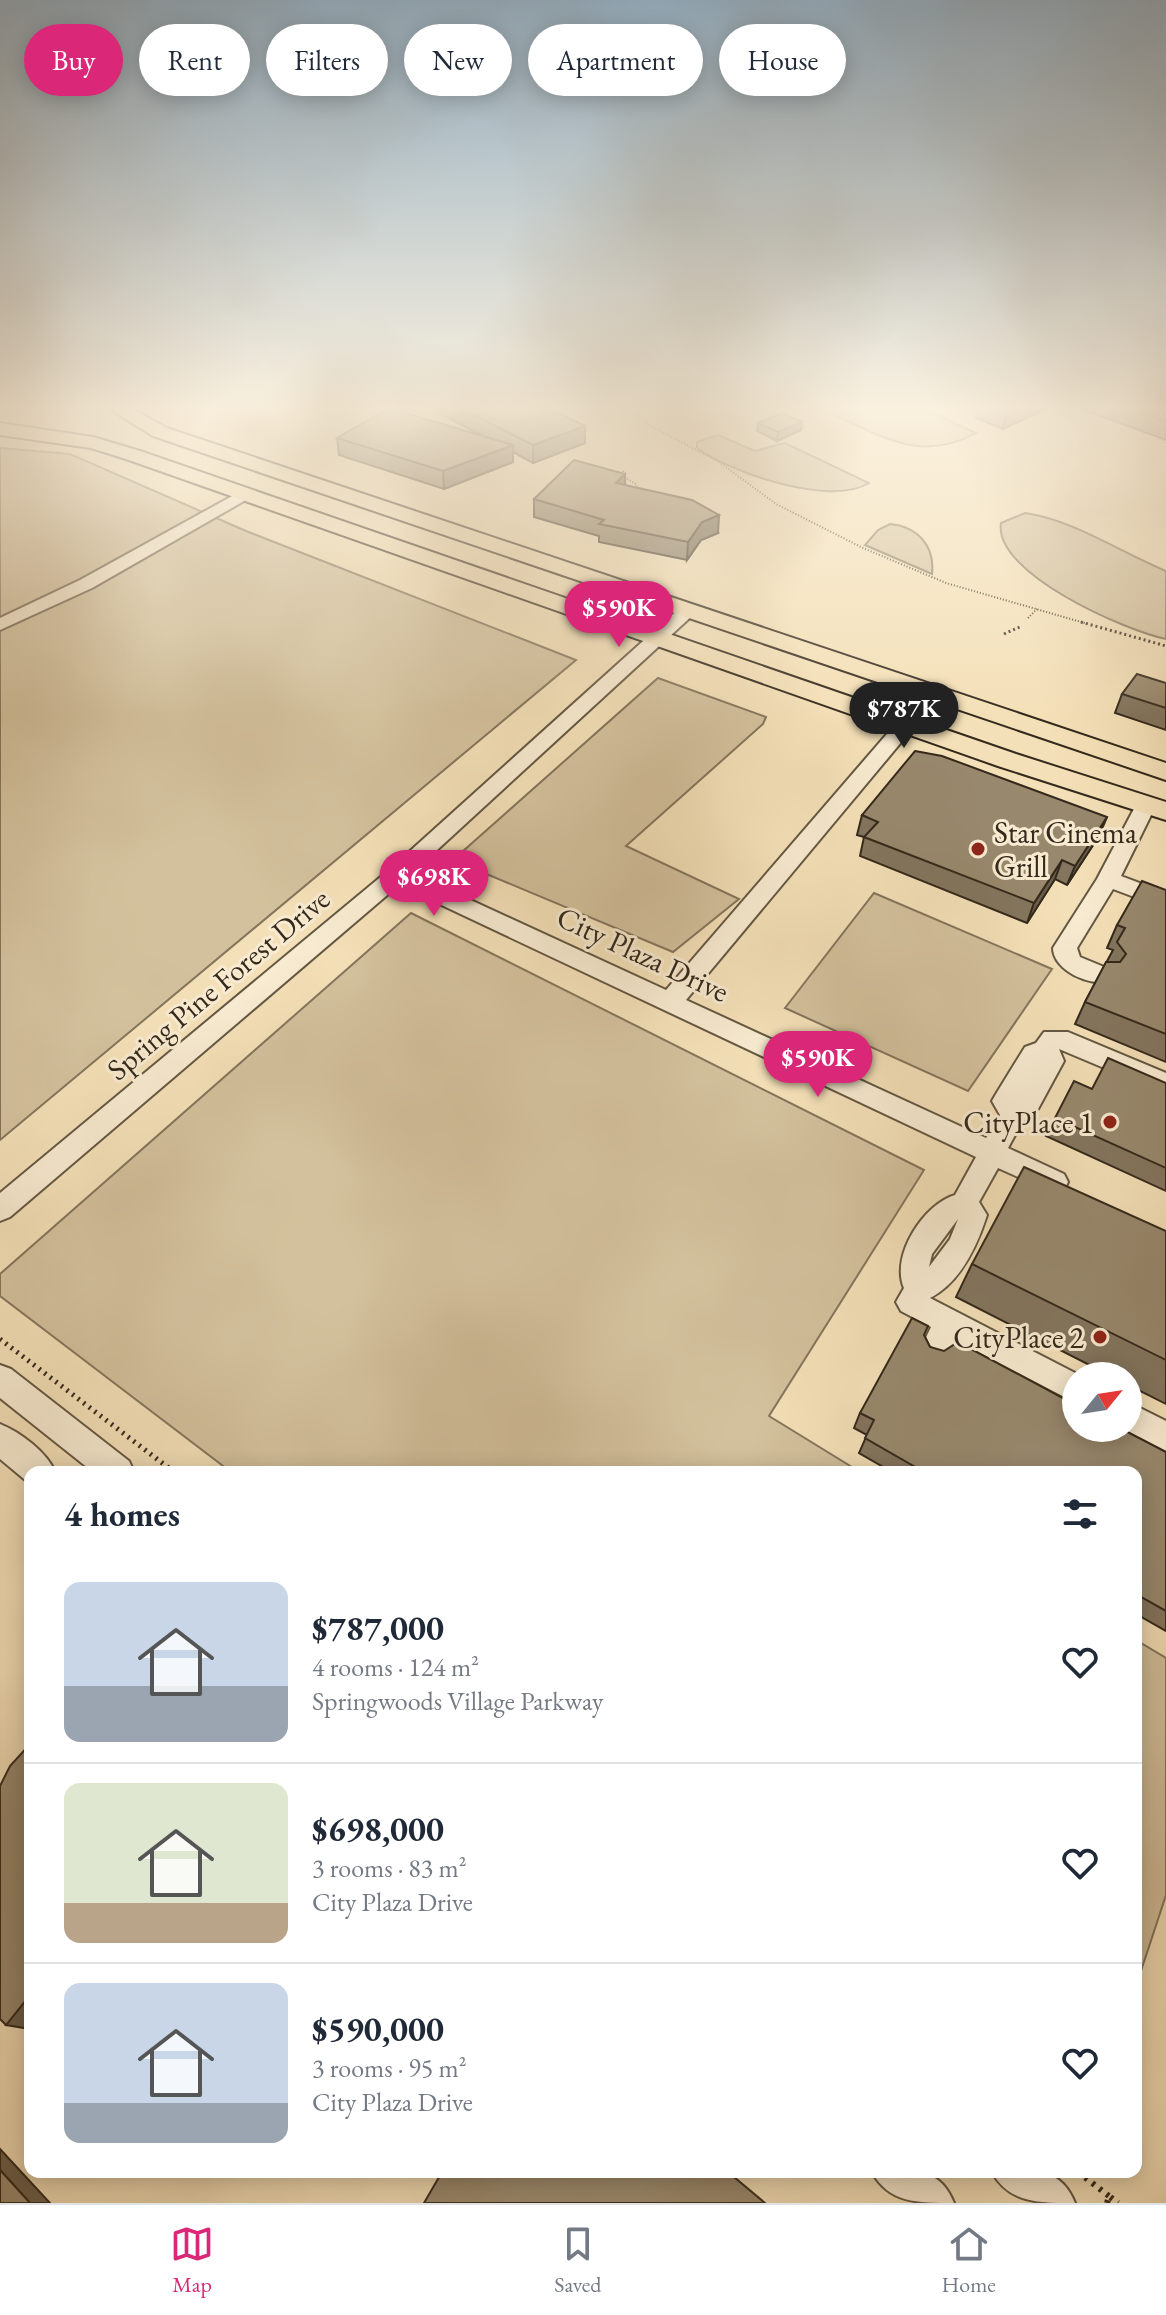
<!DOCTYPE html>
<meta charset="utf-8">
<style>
:root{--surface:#fff;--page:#f2f2f3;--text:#1f2937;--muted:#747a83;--line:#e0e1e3;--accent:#db2777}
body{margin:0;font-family:"EB Garamond",serif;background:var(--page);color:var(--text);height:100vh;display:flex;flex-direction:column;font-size:30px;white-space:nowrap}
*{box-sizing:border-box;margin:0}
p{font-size:26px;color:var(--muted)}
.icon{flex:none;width:44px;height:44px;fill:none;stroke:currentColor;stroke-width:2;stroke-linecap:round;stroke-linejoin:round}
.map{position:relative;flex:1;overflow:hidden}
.side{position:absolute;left:24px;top:1466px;width:1118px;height:712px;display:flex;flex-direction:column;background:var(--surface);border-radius:16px;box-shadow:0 4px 20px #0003}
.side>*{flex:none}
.guide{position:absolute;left:24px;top:24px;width:1118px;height:72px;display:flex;gap:16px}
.needle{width:52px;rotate:60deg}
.fabs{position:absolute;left:1062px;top:1362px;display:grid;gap:16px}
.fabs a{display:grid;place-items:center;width:80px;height:80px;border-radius:50%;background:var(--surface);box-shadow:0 4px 20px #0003;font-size:40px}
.price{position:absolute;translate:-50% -68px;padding:0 18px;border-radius:28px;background:var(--accent);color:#fff;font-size:26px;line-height:52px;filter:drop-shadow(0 2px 4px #0008)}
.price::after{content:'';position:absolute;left:50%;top:48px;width:24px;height:18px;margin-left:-12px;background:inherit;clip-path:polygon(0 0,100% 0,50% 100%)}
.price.on{background:#222;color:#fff}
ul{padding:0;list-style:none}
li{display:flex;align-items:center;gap:24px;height:200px;padding:0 40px}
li+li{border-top:2px solid var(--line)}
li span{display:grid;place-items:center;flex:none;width:224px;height:160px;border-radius:16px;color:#555}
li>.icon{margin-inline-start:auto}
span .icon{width:96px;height:96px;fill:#fffc;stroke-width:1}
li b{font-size:34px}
h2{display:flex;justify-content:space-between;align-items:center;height:96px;padding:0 40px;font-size:34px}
.chip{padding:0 28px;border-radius:36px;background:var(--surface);box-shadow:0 4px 20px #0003;font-size:28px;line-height:72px}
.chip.on{background:var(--accent);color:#fff}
.tabs{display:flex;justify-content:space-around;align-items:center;height:112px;border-top:2px solid var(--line);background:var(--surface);font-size:22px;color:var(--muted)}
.tabs a{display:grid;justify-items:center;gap:4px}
.tabs .on{color:var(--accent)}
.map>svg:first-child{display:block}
</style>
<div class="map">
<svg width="1166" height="2203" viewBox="0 0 1166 2203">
<rect width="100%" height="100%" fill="#f4e0b8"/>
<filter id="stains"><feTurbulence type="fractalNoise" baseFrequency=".0025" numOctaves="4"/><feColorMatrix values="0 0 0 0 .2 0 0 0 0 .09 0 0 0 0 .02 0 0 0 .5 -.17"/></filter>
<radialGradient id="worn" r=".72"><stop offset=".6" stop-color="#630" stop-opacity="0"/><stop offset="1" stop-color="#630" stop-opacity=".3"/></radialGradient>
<!-- green -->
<path fill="#d3c19d" stroke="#84755c" stroke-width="2" d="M 819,408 L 922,408 L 976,433 C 917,466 874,431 819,408 Z
M 718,435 L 755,451 L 785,443 L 869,483 C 831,507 731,473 697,448 L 697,442 Z
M 0,448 L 70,454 L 246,531 L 576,660 L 0,1140 Z
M 1025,513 C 1074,520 1120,552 1166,571 L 1166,639 C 1126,631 993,573 1001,523 Z
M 890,524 C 919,527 935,547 932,574 L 865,545 L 878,530 Z
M 658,678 L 766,717 L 763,724 L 626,846 L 739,899 L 673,952 L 453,860 Z
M 874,893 L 1052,969 L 968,1091 L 785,1008 Z
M 411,913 L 924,1170 L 769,1416 L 860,1472 L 231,1472 L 0,1296 L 0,1274 Z
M 1136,1640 L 1166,1658 L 1166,1895 L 1136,1986 Z"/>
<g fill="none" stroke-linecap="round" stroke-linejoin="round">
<defs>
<path id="minor" d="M 245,489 L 253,494 L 251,497 L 92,588 L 0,630 L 0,618 L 80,580 Z
M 688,605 L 694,606 L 694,614 L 412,873 L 666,990 L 899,720 L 913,720 L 916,724 L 913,728 L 686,1000 L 986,1138 L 1000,1115 L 992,1101 L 996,1094 L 1025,1047 L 1036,1043 L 1044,1032 L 1068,1032 L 1166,1073 L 1166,1094 L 1059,1049 L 1064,1061 L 1038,1109 L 1022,1122 L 1008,1148 L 1064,1174 L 1068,1182 L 1064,1190 L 1054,1193 L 998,1168 L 979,1202 L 987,1215 C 977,1246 961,1282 930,1298 L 1081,1376 L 1076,1376 L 1076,1403 L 955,1340 L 946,1360 L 935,1364 L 924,1360 L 920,1350 L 931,1327 L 901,1311 L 896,1302 L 904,1288 C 890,1256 924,1204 955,1195 L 976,1157 L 399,885 L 10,1217 L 0,1221 L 0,1193 L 389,870 L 682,606 ZM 958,1219 L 950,1239 L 929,1267 L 932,1254 Z
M 1146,798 L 1156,805 L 1121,876 L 1166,893 L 1166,909 L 1113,889 L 1077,948 L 1080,957 L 1109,969 L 1113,975 L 1109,981 C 1090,987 1053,970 1053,948 L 1097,879 L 1136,805 Z
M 0,1365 L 11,1369 L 129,1461 L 134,1472 L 93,1472 L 0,1398 Z
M 1128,1402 L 1166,1421 L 1166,1452 L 1118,1428 L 1128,1428 Z
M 0,1424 C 20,1432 47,1452 55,1472 L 30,1472 L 30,1484 L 0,1459 Z
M 872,2172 C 909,2172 938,2163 954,2203 C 917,2203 889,2203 872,2172 Z
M 992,2172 C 1029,2172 1059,2163 1075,2203 C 1038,2203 1009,2203 992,2172 Z"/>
<path id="major" d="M 108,408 L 130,408 L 167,428 L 1166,763 L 1166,780 L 153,436 Z
M 0,423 L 93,437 L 140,451 L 1016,754 L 1166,802 L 1166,820 L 998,766 L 126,459 L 91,448 L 0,435 Z"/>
</defs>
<!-- minor casing -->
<use href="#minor" stroke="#645742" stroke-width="4"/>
<!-- major casing -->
<use href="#major" stroke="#34291b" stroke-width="4"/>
<!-- path-far3 -->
<path stroke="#34291b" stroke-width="2" stroke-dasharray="1 2" stroke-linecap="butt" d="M 629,408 L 649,425 L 719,462 L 776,504 L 863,548 L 946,583 L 1088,624
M 623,471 L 626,478 L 636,484 L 637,491
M 1028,618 L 1037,609"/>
<!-- path-far2 -->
<path stroke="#34291b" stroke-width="3" stroke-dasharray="2 3" stroke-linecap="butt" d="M 1081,622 L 1166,646
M 1004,634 L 1022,626"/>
<!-- path-far1 -->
<path stroke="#34291b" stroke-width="5" stroke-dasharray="2 5" stroke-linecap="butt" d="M 0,1339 L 174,1472"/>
<!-- path -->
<path stroke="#34291b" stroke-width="6" stroke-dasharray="3 6" stroke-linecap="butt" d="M 1078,2172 L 1109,2196
M 1107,2203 L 1109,2196 L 1118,2203"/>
<!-- minor -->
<use href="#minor" fill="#f8ebd1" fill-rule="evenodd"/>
<!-- major -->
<use href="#major" fill="#f4e0b8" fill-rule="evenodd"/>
</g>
<!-- wall -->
<path fill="#83755e" stroke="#34291b" stroke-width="2" d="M 430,408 L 548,408 L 585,426 L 585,443 L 533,463 L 513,452 L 513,462 L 444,489 L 339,455 L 337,438 L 483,436 Z
M 972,408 L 1048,408 L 1003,429 L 976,418 L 978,410 Z
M 1079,408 L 1166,408 L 1166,440 Z
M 802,422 L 801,430 L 777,441 L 757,431 L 758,423 Z
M 625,485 L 718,533 L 701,540 L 687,560 L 599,542 L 599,536 L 534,517 L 534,499 Z
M 1166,683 L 1166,730 L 1115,713 L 1122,694 Z
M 862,815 L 1099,836 L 1067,885 L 1055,879 L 1027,923 L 860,856 L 864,837 L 857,835 Z
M 1166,890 L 1166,1062 L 1075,1024 L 1085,1002 L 1113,950 L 1107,948 L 1117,925 Z
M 1166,1083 L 1166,1191 L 1046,1136 L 1055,1118 Z
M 1166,1231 L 1166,1404 L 1128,1385 L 1128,1376 L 1111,1376 L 956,1297 L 972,1264 Z
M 924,1335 L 930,1347 L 1166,1452 L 1166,1631 L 1136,1614 L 1136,1472 L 892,1472 L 859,1453 L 867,1435 L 854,1428 L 860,1413 Z"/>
<!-- shaded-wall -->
<path fill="#6a5f4c" stroke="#34291b" stroke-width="2" d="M 1016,408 L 1048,408 L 1003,429 L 1007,412 Z
M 802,422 L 801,430 L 777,441 L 778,432 Z
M 585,426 L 585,443 L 533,463 L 533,445 Z
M 513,445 L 513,462 L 444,489 L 443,471 Z
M 625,474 L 625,492 L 616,483 Z
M 719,515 L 718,533 L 701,540 L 687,560 L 688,542 L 702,522 Z
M 1107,817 L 1099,836 L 1067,885 L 1075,866 Z
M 1062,860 L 1055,879 L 1027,923 L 1034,903 Z
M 30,1995 L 30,2029 L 6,2025 Z
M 0,2149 L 50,2203 L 30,2203 L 0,2170 Z"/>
<!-- building -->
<path fill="#98886d" stroke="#34291b" stroke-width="2" d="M 389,408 L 513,445 L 443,471 L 337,438 Z
M 460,408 L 548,408 L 585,426 L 533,445 Z
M 996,408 L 1016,408 L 1007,412 Z
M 1130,408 L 1166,408 L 1166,421 Z
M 782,413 L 802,422 L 778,432 L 758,423 Z
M 574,460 L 625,474 L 616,483 L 692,500 L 719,515 L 702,522 L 688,542 L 599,524 L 604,520 L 534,499 Z
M 1137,674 L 1166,683 L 1166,708 L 1122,694 Z
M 915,751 L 942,756 L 1107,817 L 1075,866 L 1062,860 L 1034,903 L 864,837 L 878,822 L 862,815 Z
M 1142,881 L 1166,890 L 1166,1034 L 1085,1002 L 1106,962 L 1120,962 L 1126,954 L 1117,942 L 1125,928 L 1117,925 Z
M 1108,1058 L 1166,1083 L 1166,1168 L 1055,1118 L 1074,1081 L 1092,1089 Z
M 1024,1167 L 1166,1231 L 1166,1360 L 972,1264 Z
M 912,1318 L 928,1326 L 924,1335 L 930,1347 L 944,1351 L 958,1342 L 1076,1405 L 1076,1428 L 1120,1428 L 1166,1452 L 1166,1611 L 1136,1594 L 1136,1472 L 924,1472 L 865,1438 L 874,1420 L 860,1413 Z
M 30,1744 L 30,1995 L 6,2025 L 0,2019 L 0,1786 L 10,1766 Z
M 0,2170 L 30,2203 L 0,2203 Z
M 442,2172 L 728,2172 L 765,2203 L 424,2203 Z"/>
<!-- sky -->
<linearGradient id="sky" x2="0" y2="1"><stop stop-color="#93adc0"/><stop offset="0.57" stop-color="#faf1df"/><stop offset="1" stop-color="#faf1df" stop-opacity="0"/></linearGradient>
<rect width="1166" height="716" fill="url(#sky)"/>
<!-- markers -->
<g fill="#8f2418" stroke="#f8ebd1" stroke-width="3">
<circle cx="978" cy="849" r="8"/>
<circle cx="1110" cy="1122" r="8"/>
<circle cx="1100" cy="1337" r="8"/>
</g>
<g text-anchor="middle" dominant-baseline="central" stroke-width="6" stroke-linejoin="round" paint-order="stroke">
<!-- poi labels -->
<g font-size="30" fill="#34291b" stroke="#f8ebd1" text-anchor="end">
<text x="994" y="832" text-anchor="start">Star Cinema<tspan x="994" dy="34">Grill</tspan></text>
<text x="1094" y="1122">CityPlace 1</text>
<text x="1084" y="1337">CityPlace 2</text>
</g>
<!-- street labels -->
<g font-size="30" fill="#34291b" stroke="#f8ebd1">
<text transform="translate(643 954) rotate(25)">City Plaza Drive</text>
<text transform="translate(218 984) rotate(-40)">Spring Pine Forest Drive</text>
</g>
</g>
<rect width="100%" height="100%" filter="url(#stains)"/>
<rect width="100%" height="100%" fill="url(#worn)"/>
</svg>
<div class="fabs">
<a><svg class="needle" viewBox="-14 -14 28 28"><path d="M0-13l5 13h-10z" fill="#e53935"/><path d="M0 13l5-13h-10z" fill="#747a83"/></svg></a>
</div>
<b class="price" style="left:619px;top:649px">$590K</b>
<b class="price on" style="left:904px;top:750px">$787K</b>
<b class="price" style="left:434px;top:918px">$698K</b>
<b class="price" style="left:818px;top:1099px">$590K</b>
<div class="guide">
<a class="chip on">Buy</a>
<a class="chip">Rent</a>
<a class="chip">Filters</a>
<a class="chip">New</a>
<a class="chip">Apartment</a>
<a class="chip">House</a>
</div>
<section class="side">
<h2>4 homes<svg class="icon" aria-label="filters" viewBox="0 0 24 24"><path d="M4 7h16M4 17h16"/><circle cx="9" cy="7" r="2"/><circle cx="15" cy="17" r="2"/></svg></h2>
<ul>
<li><span style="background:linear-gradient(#c9d6e8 65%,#9aa5b1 0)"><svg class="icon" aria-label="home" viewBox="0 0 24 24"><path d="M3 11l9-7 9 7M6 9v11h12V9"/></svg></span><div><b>$787,000</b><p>4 rooms · 124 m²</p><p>Springwoods Village Parkway</p></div><svg class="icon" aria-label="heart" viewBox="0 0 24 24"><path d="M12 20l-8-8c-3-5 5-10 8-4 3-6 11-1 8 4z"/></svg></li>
<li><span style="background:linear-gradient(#dfe7d0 75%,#b9a48a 0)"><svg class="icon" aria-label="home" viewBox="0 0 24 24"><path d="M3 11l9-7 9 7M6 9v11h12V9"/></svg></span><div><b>$698,000</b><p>3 rooms · 83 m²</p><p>City Plaza Drive</p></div><svg class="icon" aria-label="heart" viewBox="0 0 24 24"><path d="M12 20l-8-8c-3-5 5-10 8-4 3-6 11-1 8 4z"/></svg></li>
<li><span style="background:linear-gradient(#c9d6e8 75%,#9aa5b1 0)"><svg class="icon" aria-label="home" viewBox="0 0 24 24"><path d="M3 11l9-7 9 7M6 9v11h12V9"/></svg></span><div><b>$590,000</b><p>3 rooms · 95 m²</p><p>City Plaza Drive</p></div><svg class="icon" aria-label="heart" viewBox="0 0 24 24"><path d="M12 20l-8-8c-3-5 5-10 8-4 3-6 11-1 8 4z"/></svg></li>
</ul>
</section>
</div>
<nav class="tabs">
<a class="on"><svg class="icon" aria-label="map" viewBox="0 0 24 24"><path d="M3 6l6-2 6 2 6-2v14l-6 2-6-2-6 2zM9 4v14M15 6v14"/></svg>Map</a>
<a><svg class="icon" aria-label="saved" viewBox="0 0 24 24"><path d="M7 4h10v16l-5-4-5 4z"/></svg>Saved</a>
<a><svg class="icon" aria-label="home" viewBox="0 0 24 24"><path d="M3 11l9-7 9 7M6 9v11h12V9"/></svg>Home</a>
</nav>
